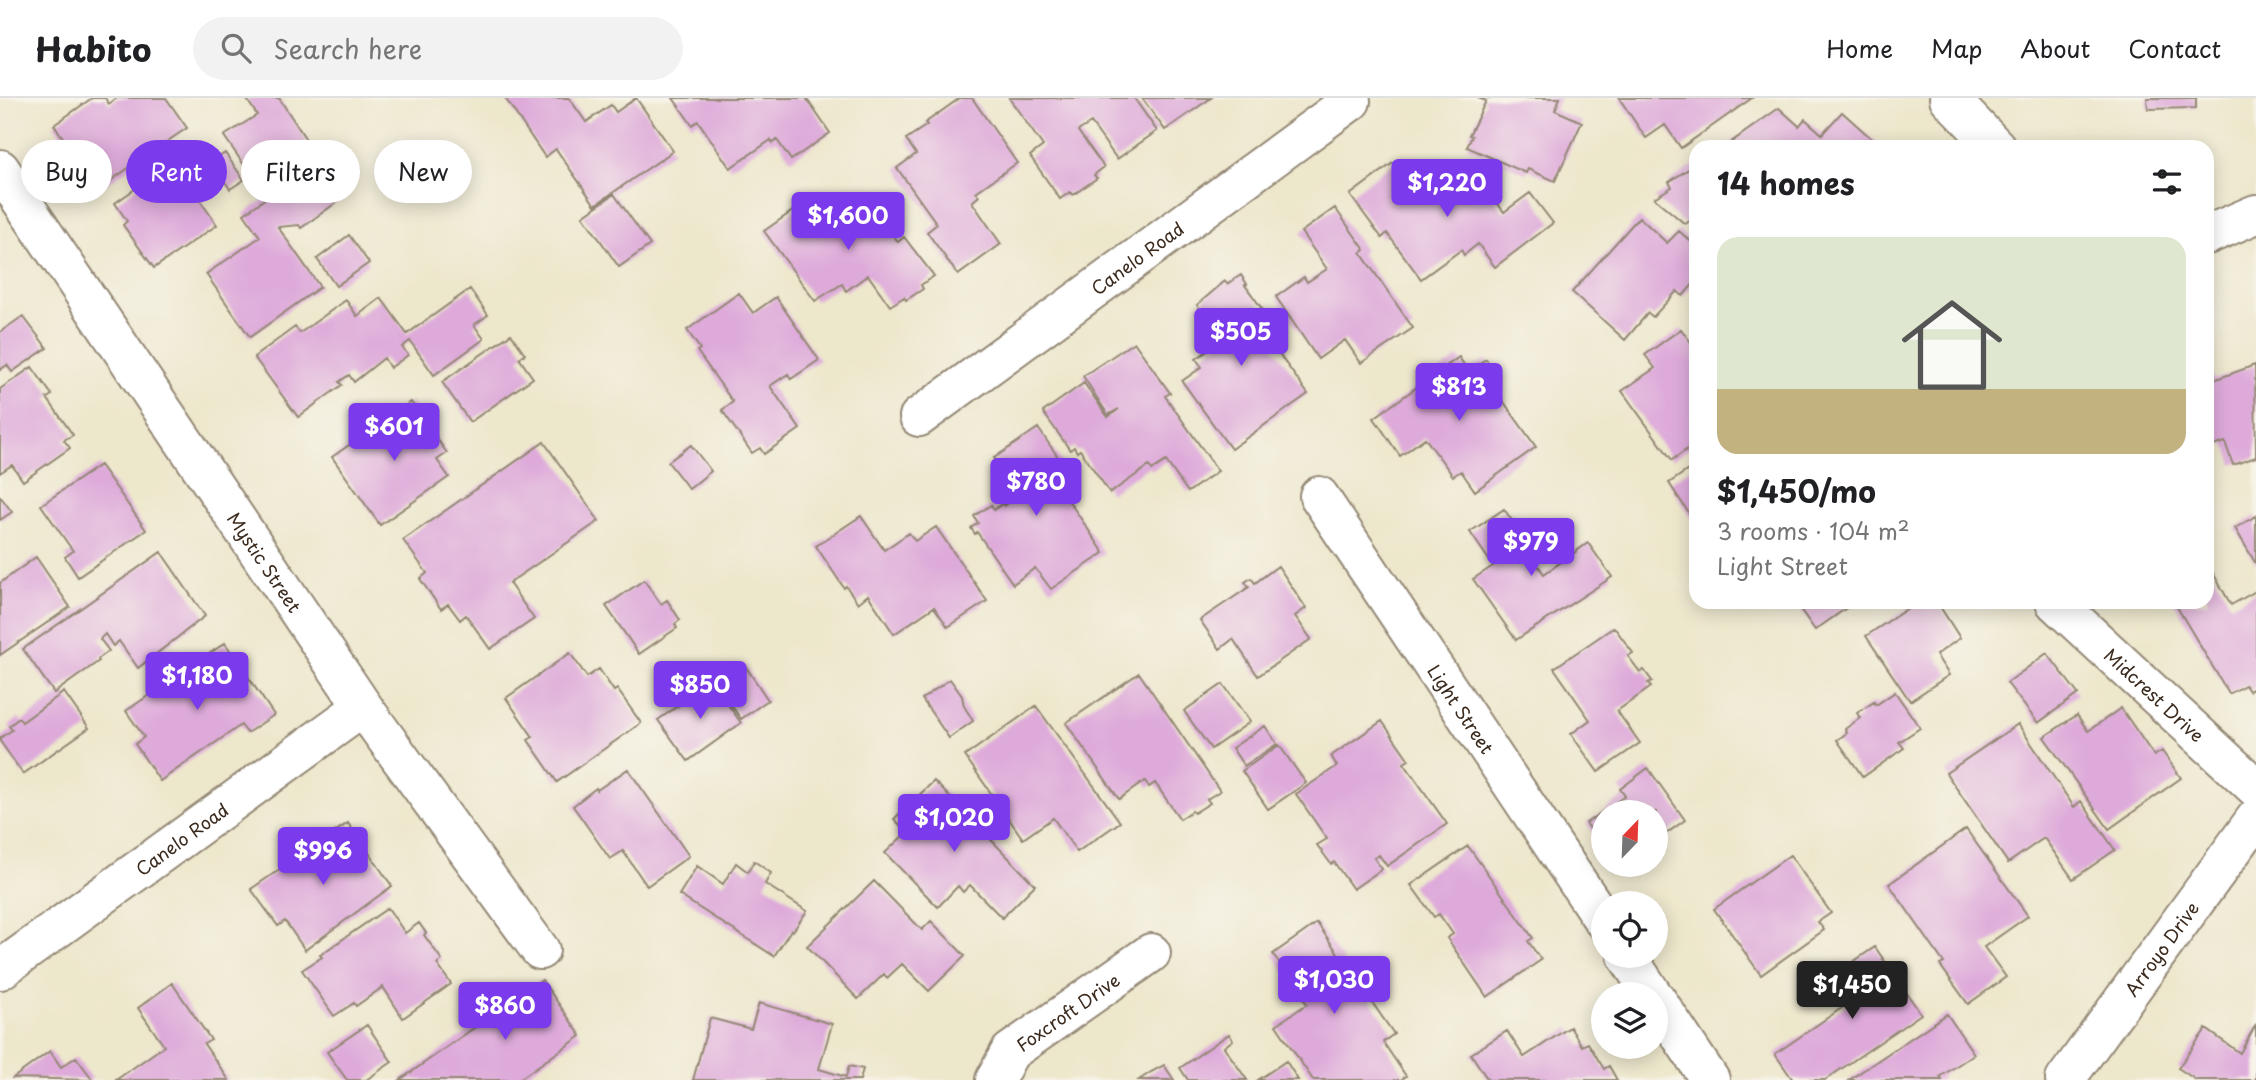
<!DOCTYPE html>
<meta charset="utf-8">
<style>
:root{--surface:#fff;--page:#f2f2f2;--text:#202124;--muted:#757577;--line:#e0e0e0;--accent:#7c3aed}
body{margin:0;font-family:"Playpen Sans",sans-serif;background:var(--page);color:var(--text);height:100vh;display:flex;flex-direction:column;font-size:26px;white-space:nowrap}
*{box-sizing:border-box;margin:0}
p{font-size:23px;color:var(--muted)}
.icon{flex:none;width:38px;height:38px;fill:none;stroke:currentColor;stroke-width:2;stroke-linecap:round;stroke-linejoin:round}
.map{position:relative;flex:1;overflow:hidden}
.details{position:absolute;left:1689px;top:42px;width:525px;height:469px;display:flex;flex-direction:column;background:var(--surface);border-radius:21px;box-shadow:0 4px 18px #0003}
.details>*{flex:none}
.banner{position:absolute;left:21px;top:42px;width:665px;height:63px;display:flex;gap:14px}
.needle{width:46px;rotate:23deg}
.tools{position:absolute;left:1591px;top:702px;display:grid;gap:14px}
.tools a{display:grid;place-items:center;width:77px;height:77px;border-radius:50%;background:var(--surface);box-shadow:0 4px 18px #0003;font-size:35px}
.price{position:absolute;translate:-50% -60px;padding:0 16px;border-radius:7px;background:var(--accent);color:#fff;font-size:23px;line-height:46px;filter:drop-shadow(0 2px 4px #0008)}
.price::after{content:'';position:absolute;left:50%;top:42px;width:21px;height:16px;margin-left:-10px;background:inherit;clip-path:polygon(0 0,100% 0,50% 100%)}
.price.selected{background:#222;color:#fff}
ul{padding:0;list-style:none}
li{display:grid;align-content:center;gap:14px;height:371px;padding:0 28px}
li+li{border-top:2px solid var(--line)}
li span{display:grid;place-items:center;height:217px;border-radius:21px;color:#555}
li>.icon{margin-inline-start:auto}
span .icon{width:126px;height:126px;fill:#fffc;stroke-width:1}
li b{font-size:30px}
h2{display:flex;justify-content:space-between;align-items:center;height:84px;padding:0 28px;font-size:30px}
.chip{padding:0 24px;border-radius:32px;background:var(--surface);box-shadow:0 4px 18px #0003;font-size:24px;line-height:63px}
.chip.selected{background:var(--accent);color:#fff}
header{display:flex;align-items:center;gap:42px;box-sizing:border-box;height:98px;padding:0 35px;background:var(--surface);border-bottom:2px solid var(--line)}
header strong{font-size:33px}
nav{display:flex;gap:38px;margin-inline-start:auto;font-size:24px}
.search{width:490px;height:63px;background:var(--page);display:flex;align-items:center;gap:18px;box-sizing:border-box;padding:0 24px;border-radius:38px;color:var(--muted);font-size:26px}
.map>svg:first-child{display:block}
</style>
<header>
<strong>Habito</strong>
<div class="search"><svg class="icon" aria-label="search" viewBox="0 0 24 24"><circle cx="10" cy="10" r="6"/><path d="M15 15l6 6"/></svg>Search here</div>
<nav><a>Home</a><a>Map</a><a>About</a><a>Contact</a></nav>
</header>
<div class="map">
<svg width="2256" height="982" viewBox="0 0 2256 982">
<rect width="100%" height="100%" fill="#f7f3e8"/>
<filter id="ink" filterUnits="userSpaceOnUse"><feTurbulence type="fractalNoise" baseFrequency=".0143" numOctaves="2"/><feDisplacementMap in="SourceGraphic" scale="14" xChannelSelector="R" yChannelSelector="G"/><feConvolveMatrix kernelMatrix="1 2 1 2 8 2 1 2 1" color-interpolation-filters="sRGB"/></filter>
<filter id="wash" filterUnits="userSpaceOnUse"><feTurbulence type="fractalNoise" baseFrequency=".00686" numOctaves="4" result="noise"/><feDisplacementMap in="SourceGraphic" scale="28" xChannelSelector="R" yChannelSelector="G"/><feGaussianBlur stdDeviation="1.57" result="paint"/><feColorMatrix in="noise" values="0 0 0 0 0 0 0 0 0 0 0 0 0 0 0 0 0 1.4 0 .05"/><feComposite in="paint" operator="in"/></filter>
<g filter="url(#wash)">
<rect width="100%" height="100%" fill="#ede7cc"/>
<g id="blocks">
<!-- building -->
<path fill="#deaada" d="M 92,0 L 105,0 L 109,6 L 117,0 L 166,0 L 187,30 L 162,47 L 217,127 L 154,170 L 123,127 L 127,123 L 115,105 L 152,79 L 140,62 L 106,86 L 93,69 L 87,73 L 54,27 Z
M 246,0 L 279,0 L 307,43 L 251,77 L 224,38 L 257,17 Z
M 505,0 L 569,0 L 586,24 L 611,7 L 616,14 L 636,0 L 673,53 L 595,107 L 556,51 L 545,59 Z
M 673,0 L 806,0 L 830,35 L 791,62 L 777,42 L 773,45 L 771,42 L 730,70 L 698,23 L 692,27 Z
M 960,0 L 972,0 L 1017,65 L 976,94 L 979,98 L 972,104 L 1001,146 L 958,177 L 927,134 L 937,126 L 897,70 L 916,56 L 906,41 L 927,27 L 925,25 Z
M 1009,0 L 1134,0 L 1157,33 L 1117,61 L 1091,25 L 1078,33 L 1104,69 L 1094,77 L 1097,80 L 1073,97 L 1070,94 L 1060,101 L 1030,58 L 1043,48 Z
M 1142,0 L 1211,0 L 1165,32 Z
M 1478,0 L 1560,0 L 1555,12 L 1582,24 L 1555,83 L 1528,71 L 1526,75 L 1467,49 L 1472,38 L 1469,37 L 1486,3 Z
M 1619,0 L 1752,0 L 1681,50 L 1665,27 L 1646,40 Z
M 2147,0 L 2196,0 L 2196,10 L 2148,11 Z
M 1779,10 L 1799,28 L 1805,21 L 1822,36 L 1842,14 L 1881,49 L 1730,49 L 1727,47 Z
M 225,55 L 244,82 L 230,91 L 211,64 Z
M 1393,65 L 1418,99 L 1440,83 L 1444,90 L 1471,70 L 1504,114 L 1530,95 L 1553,125 L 1495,169 L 1478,146 L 1464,157 L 1461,152 L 1421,181 L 1387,135 L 1382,140 L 1350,97 Z
M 1696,66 L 1696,125 L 1693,121 L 1685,126 L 1654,100 L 1672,89 L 1669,84 Z
M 311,67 L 337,104 L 301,130 L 299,127 L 278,129 L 320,189 L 250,239 L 206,176 L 260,139 L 244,116 Z
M 614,96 L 650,147 L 619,169 L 583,118 Z
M 866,96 L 898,144 L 904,139 L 934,178 L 921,187 L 923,191 L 906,202 L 904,199 L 890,208 L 868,177 L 846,193 L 842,186 L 815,203 L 764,133 L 807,103 L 822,125 Z
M 1335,110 L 1365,152 L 1361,155 L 1413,230 L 1361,265 L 1345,242 L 1318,261 L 1276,199 L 1304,179 L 1307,184 L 1327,171 L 1301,134 Z
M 1639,119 L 1667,145 L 1679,133 L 1696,148 L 1696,183 L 1683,198 L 1677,193 L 1653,219 L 1648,215 L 1625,242 L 1572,194 Z
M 349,137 L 369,165 L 336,188 L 317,161 Z
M 1241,177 L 1247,186 L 1245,187 L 1265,215 L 1255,223 L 1308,296 L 1231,351 L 1182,283 L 1202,269 L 1196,261 L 1223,242 L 1197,207 L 1225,183 L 1227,186 Z
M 470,191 L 488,217 L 474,227 L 484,241 L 434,277 L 410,243 L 402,249 L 408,257 L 390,270 L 384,260 L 354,284 L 349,277 L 339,284 L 342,287 L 298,319 L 254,259 L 295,229 L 300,235 L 346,202 L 357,218 L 381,200 L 407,236 Z
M 739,195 L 753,215 L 776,199 L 819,262 L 791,281 L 788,276 L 770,288 L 800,331 L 764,356 L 760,350 L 752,355 L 722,312 L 733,304 L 697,253 L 700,251 L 687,232 Z
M 23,218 L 47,250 L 12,274 L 7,267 L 0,272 L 0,234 Z
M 1681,231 L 1696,251 L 1696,345 L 1672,362 L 1622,293 L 1655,270 L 1645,257 Z
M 511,236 L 525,256 L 519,260 L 533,280 L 470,324 L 442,284 Z
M 1134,244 L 1170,295 L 1165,298 L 1218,373 L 1188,394 L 1166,363 L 1152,372 L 1149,368 L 1110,395 L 1080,352 L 1077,354 L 1074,349 L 1070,352 L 1043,314 L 1084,285 L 1108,319 L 1119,311 L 1108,317 L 1083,278 Z
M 1459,259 L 1468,273 L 1486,261 L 1499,280 L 1491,286 L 1536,349 L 1475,393 L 1461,373 L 1453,378 L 1425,340 L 1400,358 L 1374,320 Z
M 2207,261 L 2214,282 L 2255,267 L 2256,359 L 2233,367 L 2225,344 L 2207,350 Z
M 32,269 L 52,297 L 47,300 L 73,337 L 64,342 L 70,350 L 23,383 L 12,367 L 0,375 L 0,291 Z
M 411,304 L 447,355 L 437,362 L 449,379 L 380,427 L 332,359 Z
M 1038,330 L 1067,372 L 1054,381 L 1104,455 L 1051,491 L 1035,470 L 1013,486 L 977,434 L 975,436 L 971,430 L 978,425 L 974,418 L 991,407 L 994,412 L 1003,405 L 1004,408 L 1020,397 L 994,360 Z
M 544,344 L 599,423 L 509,485 L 534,521 L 490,551 L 466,517 L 460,522 L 448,506 L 441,511 L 420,481 L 427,475 L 403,442 Z
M 691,347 L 711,373 L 689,391 L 668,364 Z
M 1696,361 L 1696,426 L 1669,385 L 1694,368 L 1691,364 Z
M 100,367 L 146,432 L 78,479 L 65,459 L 73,453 L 41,407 Z
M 0,398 L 12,414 L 0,422 Z
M 1504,411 L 1518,431 L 1512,435 L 1521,448 L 1523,446 L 1544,476 L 1588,445 L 1612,479 L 1516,542 L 1473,481 L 1493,468 L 1470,434 Z
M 861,418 L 884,452 L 909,435 L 915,443 L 936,429 L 987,503 L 948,529 L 934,509 L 894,536 L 868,497 L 858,505 L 846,488 L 844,490 L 816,448 Z
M 2256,418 L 2256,466 L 2235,430 Z
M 161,454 L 205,518 L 138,570 L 119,543 L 113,548 L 105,536 L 100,541 L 109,553 L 98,561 L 99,563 L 54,595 L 23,551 Z
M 36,459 L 70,509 L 0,557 L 0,485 Z
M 2207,464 L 2231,507 L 2256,493 L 2256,589 L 2249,593 L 2245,587 L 2229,596 L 2174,504 L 2207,504 Z
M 1278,468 L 1306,510 L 1295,518 L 1311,541 L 1258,578 L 1233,541 L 1220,551 L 1200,522 L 1249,489 L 1245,484 L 1251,480 L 1255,485 Z
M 644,482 L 661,506 L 667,502 L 680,522 L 675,526 L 677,530 L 639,556 L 606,508 Z
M 1795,504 L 1855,504 L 1815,532 Z
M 1917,504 L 1937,504 L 1960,540 L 1936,557 L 1949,577 L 1910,603 L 1866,538 Z
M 1614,529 L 1633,555 L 1628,558 L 1640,574 L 1644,572 L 1652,583 L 1648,585 L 1651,589 L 1617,613 L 1640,645 L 1598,674 L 1571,636 L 1590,622 L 1554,570 Z
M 225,545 L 274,617 L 247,635 L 241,627 L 160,683 L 135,646 L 144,639 L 126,613 Z
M 570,555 L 587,579 L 599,571 L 614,593 L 617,591 L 641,625 L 557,684 L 528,642 L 533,639 L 506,600 Z
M 2047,555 L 2078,596 L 2038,625 L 2007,585 Z
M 744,566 L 768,602 L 741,621 L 716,585 Z
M 1139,575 L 1220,693 L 1207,701 L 1210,705 L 1194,715 L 1192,713 L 1180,721 L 1155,685 L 1149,689 L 1145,683 L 1119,701 L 1066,625 Z
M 950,581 L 962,598 L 964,608 L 973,623 L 949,640 L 922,601 Z
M 712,584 L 741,625 L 688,663 L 658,622 Z
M 1223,586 L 1250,624 L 1211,651 L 1184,613 Z
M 64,594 L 89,630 L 23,676 L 0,643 L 0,640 L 12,632 L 9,628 L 19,620 L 22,624 Z
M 1895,594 L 1920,630 L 1899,644 L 1904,650 L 1863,679 L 1837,642 L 1847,635 L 1845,631 L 1860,620 L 1857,615 L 1874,604 L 1876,607 Z
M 1036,608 L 1120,724 L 1077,754 L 1053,720 L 1023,741 L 965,658 Z
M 2121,610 L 2154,658 L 2162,653 L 2181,680 L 2109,731 L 2044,639 L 2077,617 L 2088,633 Z
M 1382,623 L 1409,662 L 1404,665 L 1447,726 L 1387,768 L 1379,757 L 1374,760 L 1382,771 L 1353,791 L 1334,764 L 1331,766 L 1317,747 L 1327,741 L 1296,696 L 1337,668 L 1331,658 Z
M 2018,626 L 2074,709 L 2081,703 L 2115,752 L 2073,781 L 2044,740 L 2008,765 L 1946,675 Z
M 1265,628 L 1277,646 L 1244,668 L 1232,650 Z
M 1279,647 L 1306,685 L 1268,711 L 1242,673 Z
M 1648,670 L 1685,722 L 1656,743 L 1656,714 L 1603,714 L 1603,748 L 1586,725 L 1625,698 L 1620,691 Z
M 628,671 L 689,758 L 647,788 L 623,753 L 610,761 L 573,708 L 596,690 L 597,692 Z
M 934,683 L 1035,787 L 1002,820 L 970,787 L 963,794 L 958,788 L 938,809 L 885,755 L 907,734 L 894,721 Z
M 348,725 L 392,788 L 305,852 L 285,823 L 278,828 L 251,791 Z
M 1966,731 L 2028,818 L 1984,849 L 2006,879 L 1968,906 L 1940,867 L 1944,865 L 1889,786 Z
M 1468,748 L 1533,840 L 1528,843 L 1541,862 L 1487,899 L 1447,840 L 1453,836 L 1439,816 L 1434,819 L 1411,787 Z
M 1790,757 L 1831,815 L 1818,824 L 1824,832 L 1761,877 L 1714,811 Z
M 754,763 L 771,775 L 765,786 L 807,813 L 793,833 L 791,832 L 774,858 L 679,797 L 697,768 L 723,786 L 736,765 L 748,774 Z
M 874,783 L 922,832 L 931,823 L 965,858 L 929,893 L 902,866 L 887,880 L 884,876 L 858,901 L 807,848 Z
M 388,810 L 405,835 L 419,825 L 426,835 L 424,837 L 442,862 L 437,866 L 451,886 L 403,920 L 383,889 L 356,908 L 354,905 L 334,918 L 302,872 L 322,859 L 320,857 Z
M 1317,825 L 1394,936 L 1383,944 L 1406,978 L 1401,982 L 1313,982 L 1276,927 L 1307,906 L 1273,856 Z
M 1875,849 L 1921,916 L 1825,982 L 1793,982 L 1775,956 L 1846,907 L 1828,881 Z
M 542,882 L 581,938 L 518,982 L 400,982 Z
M 172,885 L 211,942 L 204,946 L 229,982 L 116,982 L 164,948 L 138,910 Z
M 759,905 L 832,926 L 819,971 L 846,979 L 849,968 L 863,971 L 860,982 L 693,982 L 710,920 L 751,931 Z
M 1947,916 L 1974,956 L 1940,979 L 1942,982 L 1849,982 Z
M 2256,926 L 2256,982 L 2196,982 L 2178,970 L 2206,931 L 2240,955 Z
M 367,927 L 392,964 L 366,982 L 347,982 L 327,954 Z
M 1570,929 L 1582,948 L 1588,945 L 1604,971 L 1609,968 L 1617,982 L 1488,982 L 1471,956 L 1507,933 L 1524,959 Z
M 1229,936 L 1233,942 L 1224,949 L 1247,982 L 1188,982 L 1180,970 Z
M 50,953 L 61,969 L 76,959 L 93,982 L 13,980 Z
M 1286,963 L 1298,982 L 1258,982 Z
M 1164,967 L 1174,982 L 1139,982 L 1151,974 Z"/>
</g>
</g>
<g filter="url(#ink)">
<use href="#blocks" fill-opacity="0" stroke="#948875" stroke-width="2"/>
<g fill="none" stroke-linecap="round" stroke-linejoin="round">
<defs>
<g id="minor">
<path d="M 1949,0 L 1996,49"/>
<path id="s1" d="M 0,71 L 363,609 L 540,852"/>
<path d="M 2207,137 L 2256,116"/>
<path id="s2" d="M 919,319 L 1351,3 L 1349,0"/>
<path id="s3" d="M 1319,398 L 1603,822"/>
<path id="s4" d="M 2055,504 L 2256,690"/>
<path d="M 1627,858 L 1652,896"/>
<path id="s5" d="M 0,872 L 363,609"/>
<path d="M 1656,901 L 1710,982"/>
<path id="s6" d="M 995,982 L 1010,954 L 1151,855"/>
<path id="s7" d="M 2065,982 L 2256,720"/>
</g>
</defs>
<!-- minor casing -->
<use href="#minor" stroke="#948875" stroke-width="42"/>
<!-- minor -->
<use href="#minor" stroke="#fff" stroke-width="38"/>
</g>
</g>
<g text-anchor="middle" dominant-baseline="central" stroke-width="5" stroke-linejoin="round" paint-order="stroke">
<!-- street labels -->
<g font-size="18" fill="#3b2a1e" stroke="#f7f3e8">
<text stroke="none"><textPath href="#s2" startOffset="270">Canelo Road</textPath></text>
<text stroke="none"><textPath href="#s1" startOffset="474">Mystic Street</textPath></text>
<text stroke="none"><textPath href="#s4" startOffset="136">Midcrest Drive</textPath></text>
<text stroke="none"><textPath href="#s3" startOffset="256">Light Street</textPath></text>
<text stroke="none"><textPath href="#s5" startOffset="224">Canelo Road</textPath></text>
<text stroke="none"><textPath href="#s7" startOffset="163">Arroyo Drive</textPath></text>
<text stroke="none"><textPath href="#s6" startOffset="102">Foxcroft Drive</textPath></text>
</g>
</g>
</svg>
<div class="tools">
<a><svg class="needle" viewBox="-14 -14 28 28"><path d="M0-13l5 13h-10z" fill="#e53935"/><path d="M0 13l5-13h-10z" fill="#757577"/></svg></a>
<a><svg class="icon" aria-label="locate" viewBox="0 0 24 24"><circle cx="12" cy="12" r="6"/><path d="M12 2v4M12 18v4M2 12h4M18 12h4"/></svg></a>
<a><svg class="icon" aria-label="layers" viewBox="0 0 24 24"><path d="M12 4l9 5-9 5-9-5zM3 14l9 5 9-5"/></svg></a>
</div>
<b class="price" style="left:1447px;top:121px">$1,220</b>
<b class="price" style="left:848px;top:154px">$1,600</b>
<b class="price" style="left:1241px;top:270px">$505</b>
<b class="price" style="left:1459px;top:325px">$813</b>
<b class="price" style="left:394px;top:365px">$601</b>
<b class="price" style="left:1036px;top:420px">$780</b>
<b class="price" style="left:1531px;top:480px">$979</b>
<b class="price" style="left:197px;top:614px">$1,180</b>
<b class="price" style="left:700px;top:623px">$850</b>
<b class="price" style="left:954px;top:756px">$1,020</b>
<b class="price" style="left:323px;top:789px">$996</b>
<b class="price" style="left:1334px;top:918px">$1,030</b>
<b class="price selected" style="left:1852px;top:923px">$1,450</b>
<b class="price" style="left:505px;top:944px">$860</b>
<div class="banner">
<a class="chip">Buy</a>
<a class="chip selected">Rent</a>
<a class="chip">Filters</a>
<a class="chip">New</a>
</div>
<section class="details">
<h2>14 homes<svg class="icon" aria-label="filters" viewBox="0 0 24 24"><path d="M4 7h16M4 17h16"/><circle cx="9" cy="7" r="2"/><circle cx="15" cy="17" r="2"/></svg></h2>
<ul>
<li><span style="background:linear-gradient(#dfe7d0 70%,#c2b280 0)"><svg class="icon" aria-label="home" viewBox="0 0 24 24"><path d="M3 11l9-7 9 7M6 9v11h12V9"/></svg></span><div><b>$1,450/mo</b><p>3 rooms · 104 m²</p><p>Light Street</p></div></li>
</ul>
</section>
</div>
